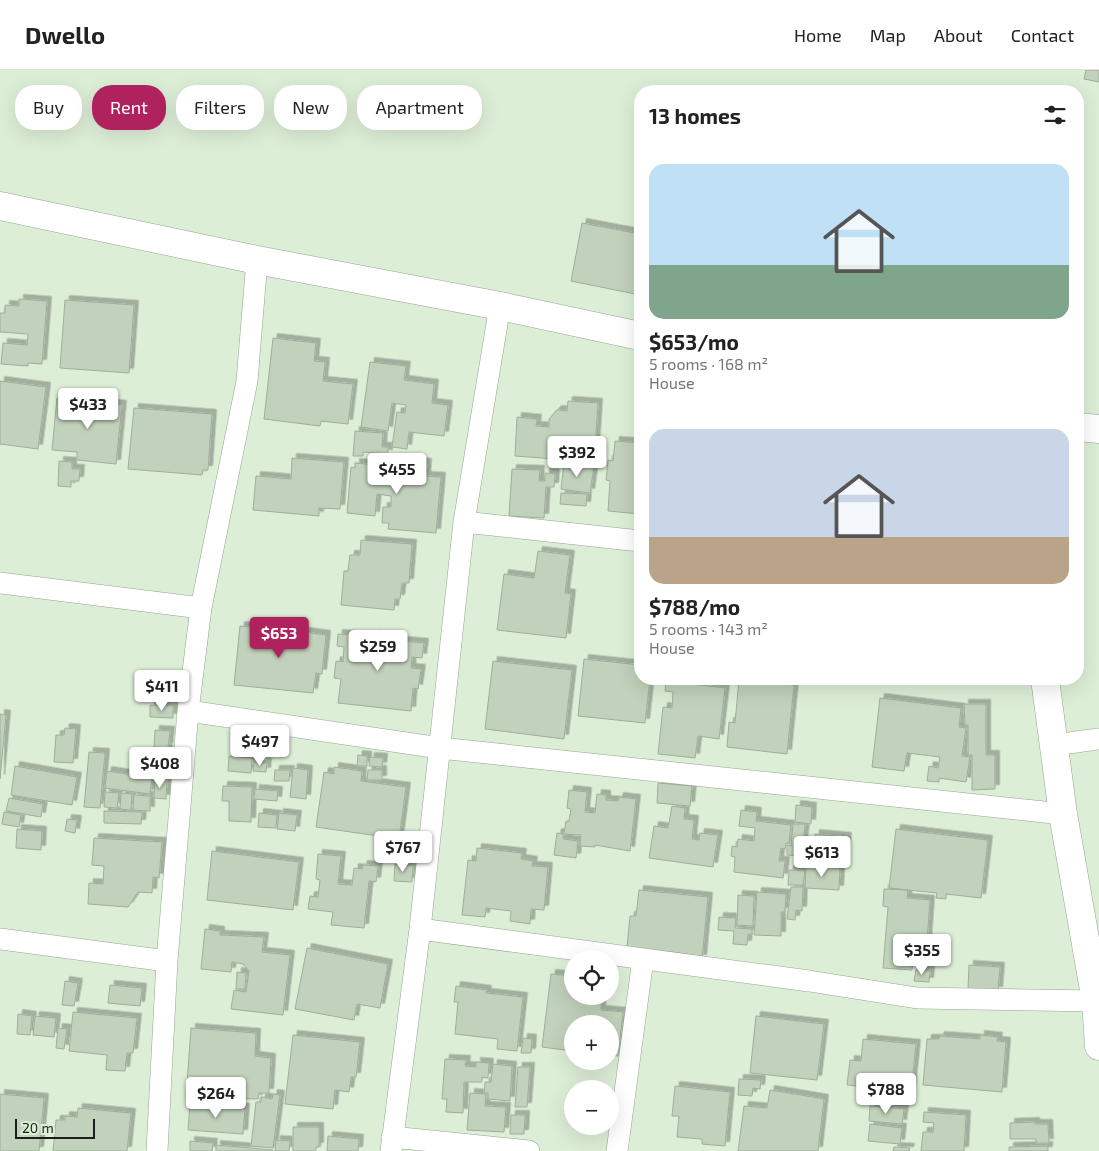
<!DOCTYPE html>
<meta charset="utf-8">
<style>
:root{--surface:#fff;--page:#f2f2f2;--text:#222;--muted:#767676;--line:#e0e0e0;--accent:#af225e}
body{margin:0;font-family:"Exo 2",sans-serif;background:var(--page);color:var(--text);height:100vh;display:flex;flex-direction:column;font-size:19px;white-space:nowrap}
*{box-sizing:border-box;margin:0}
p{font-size:16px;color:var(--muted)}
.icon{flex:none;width:28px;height:28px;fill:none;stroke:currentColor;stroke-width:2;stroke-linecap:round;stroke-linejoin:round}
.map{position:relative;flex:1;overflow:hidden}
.side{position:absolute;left:634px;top:15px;width:450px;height:600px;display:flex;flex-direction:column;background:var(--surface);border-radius:20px;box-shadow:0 5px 20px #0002}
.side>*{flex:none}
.hud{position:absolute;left:15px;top:15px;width:475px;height:45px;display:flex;gap:10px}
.fabs{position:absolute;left:564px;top:880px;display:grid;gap:10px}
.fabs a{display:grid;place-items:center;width:55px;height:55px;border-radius:50%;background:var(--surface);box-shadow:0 5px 20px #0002;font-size:25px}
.scale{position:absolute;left:15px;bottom:12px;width:80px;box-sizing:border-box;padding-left:5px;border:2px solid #191f16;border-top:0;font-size:14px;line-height:18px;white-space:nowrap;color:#191f16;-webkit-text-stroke:4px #ddeed7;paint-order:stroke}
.price{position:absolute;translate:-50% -42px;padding:0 11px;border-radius:5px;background:#fff;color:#222;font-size:16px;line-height:32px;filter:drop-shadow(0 1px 2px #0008)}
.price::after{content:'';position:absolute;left:50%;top:30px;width:15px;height:11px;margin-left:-8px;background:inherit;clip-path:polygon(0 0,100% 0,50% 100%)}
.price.active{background:var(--accent);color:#fff}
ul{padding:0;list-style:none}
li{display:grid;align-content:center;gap:10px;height:265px;padding:0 15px}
li span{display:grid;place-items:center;height:155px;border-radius:15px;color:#555}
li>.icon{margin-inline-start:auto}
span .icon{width:90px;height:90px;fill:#fffc;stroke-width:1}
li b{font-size:21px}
h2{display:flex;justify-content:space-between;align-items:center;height:60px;padding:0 15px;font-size:21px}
.pill{padding:0 18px;border-radius:20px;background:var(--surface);box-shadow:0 5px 20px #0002;font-size:18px;line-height:45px}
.pill.active{background:var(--accent);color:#fff}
header{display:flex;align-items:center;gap:30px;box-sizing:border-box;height:70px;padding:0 25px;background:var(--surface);border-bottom:1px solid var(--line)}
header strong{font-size:24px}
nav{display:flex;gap:28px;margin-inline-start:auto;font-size:18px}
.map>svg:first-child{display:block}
</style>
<header>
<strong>Dwello</strong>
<nav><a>Home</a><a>Map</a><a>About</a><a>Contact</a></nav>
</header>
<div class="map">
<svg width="1099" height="1081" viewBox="0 0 1099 1081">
<defs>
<filter id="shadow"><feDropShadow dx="4.5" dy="-4.5" stdDeviation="0" flood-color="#0004"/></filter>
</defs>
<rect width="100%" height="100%" fill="#ddeed7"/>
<!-- building -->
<path fill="#c1d1bb" stroke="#9eae98" filter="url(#shadow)" d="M 1086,0 L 1099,0 L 1099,12 L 1084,9 Z
M 582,153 L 640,164 L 640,225 L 571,211 Z
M 19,229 L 47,231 L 42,294 L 28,293 L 28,296 L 1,294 L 3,273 L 27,275 L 28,264 L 0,262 L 0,243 L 5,243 L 5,235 L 19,236 Z
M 65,230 L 134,235 L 129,303 L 60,298 Z
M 273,268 L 316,273 L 314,291 L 325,292 L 323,311 L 353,314 L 348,354 L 321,351 L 320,356 L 264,349 Z
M 370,292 L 406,296 L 404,310 L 434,314 L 432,333 L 448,335 L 444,366 L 409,362 L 407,379 L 392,377 L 397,342 L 405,343 L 406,335 L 392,333 L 388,361 L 361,357 Z
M 0,311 L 46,317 L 38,379 L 0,374 Z
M 57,328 L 122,335 L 116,394 L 77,390 L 77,382 L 52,380 Z
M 568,331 L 598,333 L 594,392 L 515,386 L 517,347 L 537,349 L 536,356 L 549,357 L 549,349 L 557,340 L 567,341 Z
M 134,338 L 212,344 L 208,400 L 203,400 L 202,405 L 128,399 Z
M 355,361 L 383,363 L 382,377 L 388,377 L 388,384 L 363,382 L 363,386 L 353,386 Z
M 615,371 L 640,373 L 640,444 L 608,441 L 610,411 L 606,410 L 608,390 L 613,391 Z
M 292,388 L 344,392 L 340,439 L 319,438 L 319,446 L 253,440 L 256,406 L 291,409 Z
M 59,391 L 72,392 L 72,399 L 80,399 L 79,411 L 71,411 L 71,417 L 58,416 Z
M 395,391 L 427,393 L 426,406 L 441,407 L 436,463 L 388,459 L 389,453 L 382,453 L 383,437 L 391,437 L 391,426 L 377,424 L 375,446 L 347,443 L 351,397 L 355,398 L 355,393 L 394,397 Z
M 564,393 L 594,396 L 590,423 L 561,419 Z
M 512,399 L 540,400 L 539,411 L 545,411 L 545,403 L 555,404 L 554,417 L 546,417 L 544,448 L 509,446 Z
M 561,423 L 587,424 L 586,436 L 560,434 Z
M 361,470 L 412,474 L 409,513 L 402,513 L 400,529 L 395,529 L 394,540 L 341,535 L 344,501 L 348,501 L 350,485 L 360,485 Z
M 538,481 L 570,485 L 565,523 L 571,524 L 566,568 L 497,560 L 504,504 L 534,508 Z
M 240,556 L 279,560 L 277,569 L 285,569 L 286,556 L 297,557 L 297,561 L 326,565 L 322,604 L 316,603 L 313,623 L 234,615 Z
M 338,564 L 351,565 L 350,575 L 357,575 L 358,567 L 374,568 L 374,565 L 391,566 L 390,570 L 424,573 L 422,588 L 412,587 L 411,598 L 421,599 L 418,619 L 413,618 L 411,641 L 338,633 L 341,609 L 334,608 L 336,591 L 343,592 L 344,577 L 337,576 Z
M 584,589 L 640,595 L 640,609 L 650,609 L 645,653 L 578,646 Z
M 493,591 L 572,600 L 564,669 L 485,659 Z
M 739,609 L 794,615 L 787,684 L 727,677 L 729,652 L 735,653 Z
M 666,611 L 725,618 L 719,669 L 698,666 L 695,688 L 658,684 L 663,637 L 672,638 L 673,622 L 665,621 Z
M 880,628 L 961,638 L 959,657 L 966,658 L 962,686 L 970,687 L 966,712 L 939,708 L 939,712 L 927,711 L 929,696 L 938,698 L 940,687 L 907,683 L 904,701 L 872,697 Z
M 964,634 L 986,634 L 986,685 L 995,685 L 995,719 L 972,720 L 972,685 L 968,685 L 968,655 L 965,655 Z
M 150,635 L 173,636 L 173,648 L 150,647 Z
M 0,644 L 6,645 L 0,709 Z
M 65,658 L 76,659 L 73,693 L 54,692 L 56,665 L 64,665 Z
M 155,660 L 170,661 L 168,678 L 154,677 Z
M 256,675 L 269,676 L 268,691 L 255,690 Z
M 159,679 L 168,679 L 167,700 L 156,700 Z
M 89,682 L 105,683 L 100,738 L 84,737 Z
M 358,685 L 367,686 L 367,696 L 357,696 Z
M 229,686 L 252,688 L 251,703 L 228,701 Z
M 370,687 L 383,688 L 382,697 L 369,696 Z
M 254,692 L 267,693 L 266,702 L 253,701 Z
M 15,696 L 77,707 L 72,735 L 11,725 Z
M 334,697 L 362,701 L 361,711 L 406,717 L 399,769 L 316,757 L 324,702 L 334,704 Z
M 293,698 L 308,700 L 306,729 L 290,727 Z
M 275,700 L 290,700 L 289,711 L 274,711 Z
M 368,700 L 382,700 L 382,710 L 367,710 Z
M 107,701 L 152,708 L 150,724 L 105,718 Z
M 155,708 L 167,709 L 166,729 L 154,728 Z
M 658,713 L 692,716 L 690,736 L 657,733 Z
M 223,716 L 252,717 L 251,752 L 229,751 L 229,731 L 222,731 Z
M 255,719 L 278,721 L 277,731 L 254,729 Z
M 569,720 L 587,722 L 585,742 L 595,743 L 597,724 L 606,725 L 606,730 L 618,731 L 619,727 L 636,729 L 630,781 L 595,775 L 595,777 L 580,776 L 581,765 L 564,764 L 566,751 L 569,751 L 571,739 L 567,738 Z
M 105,722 L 119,723 L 117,738 L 104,737 Z
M 121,723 L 132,724 L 131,740 L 120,739 Z
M 134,725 L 150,726 L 150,741 L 133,740 Z
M 9,728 L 43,734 L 41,747 L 6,741 Z
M 796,735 L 812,737 L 811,754 L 795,752 Z
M 672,736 L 685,738 L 684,749 L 694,750 L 692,769 L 699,770 L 700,763 L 718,765 L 713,797 L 649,788 L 654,756 L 668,758 Z
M 741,740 L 757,742 L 756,751 L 791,755 L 789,773 L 786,773 L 785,779 L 781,778 L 779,791 L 785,791 L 783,808 L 734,802 L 735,787 L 731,786 L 732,776 L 737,777 L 738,769 L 754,771 L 755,758 L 739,756 Z
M 104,741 L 142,742 L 141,754 L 104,753 Z
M 4,742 L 21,745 L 19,757 L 2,754 Z
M 259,743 L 277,745 L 276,758 L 258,757 Z
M 279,743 L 297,745 L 295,761 L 277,759 Z
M 67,749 L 77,750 L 75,763 L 65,761 Z
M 793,754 L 805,754 L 802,786 L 787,785 L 787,775 L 791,776 Z
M 17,759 L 42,761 L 41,780 L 16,778 Z
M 896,759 L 988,770 L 981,828 L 946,824 L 946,829 L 936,828 L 937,823 L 889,818 Z
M 557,763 L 563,764 L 563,769 L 578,771 L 576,788 L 554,785 Z
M 815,764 L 847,767 L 844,796 L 812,794 Z
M 94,768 L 162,772 L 159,808 L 153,807 L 152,823 L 138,822 L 128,837 L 88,834 L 89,813 L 103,814 L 104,796 L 92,795 Z
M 477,778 L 522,783 L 521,789 L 533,791 L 532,796 L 548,797 L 544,840 L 531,839 L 530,854 L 510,851 L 511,841 L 486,838 L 485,847 L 462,845 L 468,790 L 476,791 Z
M 212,781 L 299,792 L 293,840 L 207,830 Z
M 318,784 L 341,786 L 338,814 L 352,815 L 354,798 L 362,799 L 363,795 L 378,796 L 376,812 L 369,811 L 364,858 L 331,855 L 333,842 L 308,839 L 310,826 L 318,827 L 320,810 L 316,809 Z
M 395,794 L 413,796 L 412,812 L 394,811 Z
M 806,796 L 840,798 L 839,820 L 805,818 Z
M 789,800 L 805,800 L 803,815 L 788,815 Z
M 791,817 L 803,817 L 802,841 L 796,840 L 795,850 L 787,849 Z
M 884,819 L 908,820 L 907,828 L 930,830 L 927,871 L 914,870 L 912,900 L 883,898 L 888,837 L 883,836 Z
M 639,820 L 708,827 L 702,889 L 686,888 L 687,884 L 627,877 L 630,846 L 636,846 Z
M 757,822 L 786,824 L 785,842 L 781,842 L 781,866 L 754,865 Z
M 738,825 L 754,826 L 753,856 L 737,855 Z
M 719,847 L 736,848 L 735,858 L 752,859 L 752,864 L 748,864 L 747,875 L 733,874 L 734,861 L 718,860 Z
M 205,859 L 220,861 L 220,865 L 264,867 L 262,882 L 290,885 L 283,945 L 231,939 L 234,920 L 246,922 L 249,901 L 243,894 L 232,892 L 231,902 L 201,899 Z
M 307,878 L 388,894 L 380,938 L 357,934 L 354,950 L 295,939 Z
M 969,895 L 1000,897 L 998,921 L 968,919 Z
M 916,900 L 930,901 L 929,912 L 914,911 Z
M 237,902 L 246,903 L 245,919 L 236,919 Z
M 551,904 L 572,906 L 572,926 L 602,926 L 601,940 L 623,942 L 618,986 L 610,985 L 610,954 L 572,954 L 572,981 L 542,977 Z
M 65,911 L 78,913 L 74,936 L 62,935 Z
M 110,915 L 142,918 L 140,936 L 108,933 Z
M 456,916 L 487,920 L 486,923 L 523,927 L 517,981 L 497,979 L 498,969 L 455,964 L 458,932 L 454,932 Z
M 73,942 L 137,948 L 133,983 L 127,983 L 125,1001 L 106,1000 L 107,985 L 69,981 Z
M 18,944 L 32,946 L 30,965 L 17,964 Z
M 35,946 L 56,948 L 54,967 L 33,965 Z
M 756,946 L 824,954 L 817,1010 L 750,1003 Z
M 58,958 L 67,959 L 64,979 L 56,978 Z
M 191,958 L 256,963 L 255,986 L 271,988 L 269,1023 L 259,1023 L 258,1029 L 186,1027 Z
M 293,965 L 360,972 L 356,1007 L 351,1007 L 349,1022 L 335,1020 L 333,1039 L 285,1034 Z
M 980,965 L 998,967 L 997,971 L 1006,972 L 1002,1022 L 923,1015 L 927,969 L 939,969 L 940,966 L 980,969 Z
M 523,968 L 532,969 L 531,983 L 521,983 Z
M 863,969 L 916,974 L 911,1021 L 847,1015 L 850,990 L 861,991 Z
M 445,989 L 466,990 L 465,996 L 476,997 L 476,992 L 489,993 L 488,1008 L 482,1007 L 482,1012 L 464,1012 L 463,1043 L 446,1042 L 447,1029 L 442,1029 Z
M 493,994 L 512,996 L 510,1031 L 488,1029 L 488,1023 L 484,1023 L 485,1012 L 491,1012 Z
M 518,997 L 530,997 L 527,1037 L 515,1037 Z
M 739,1009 L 761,1010 L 760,1019 L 753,1018 L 752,1026 L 738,1025 Z
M 675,1016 L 730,1022 L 725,1076 L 702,1074 L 702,1069 L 677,1067 L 679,1046 L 672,1046 Z
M 770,1020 L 824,1029 L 818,1081 L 738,1081 L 744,1036 L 767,1038 Z
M 470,1023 L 486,1024 L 485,1036 L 506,1037 L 504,1062 L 467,1060 Z
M 0,1024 L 44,1028 L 39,1081 L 0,1081 Z
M 273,1024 L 280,1025 L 273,1078 L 251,1076 L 256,1032 L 261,1032 L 261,1027 L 272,1029 Z
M 190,1033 L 245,1038 L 243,1064 L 188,1060 Z
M 870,1036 L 904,1039 L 902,1054 L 869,1051 Z
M 78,1038 L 131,1043 L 127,1081 L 53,1081 L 56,1050 L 65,1050 L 65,1046 L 77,1047 Z
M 924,1042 L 966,1045 L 964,1081 L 921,1081 L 923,1062 L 933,1062 L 934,1053 L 923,1052 Z
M 511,1045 L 525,1045 L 524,1064 L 510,1064 Z
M 1035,1052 L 1035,1054 L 1048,1054 L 1049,1073 L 1036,1073 L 1036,1069 L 1010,1069 L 1010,1053 Z
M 870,1054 L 902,1058 L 900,1074 L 868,1071 Z
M 293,1057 L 319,1057 L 319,1077 L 316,1077 L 316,1081 L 293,1081 Z
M 328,1066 L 359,1069 L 358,1081 L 327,1081 Z
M 276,1070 L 290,1071 L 289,1081 L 275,1081 Z
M 190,1071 L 213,1073 L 212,1081 L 190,1081 Z
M 216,1075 L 273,1080 L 273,1081 L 216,1081 Z
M 1048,1076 L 1048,1081 L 1009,1081 L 1009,1077 Z
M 894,1077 L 910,1078 L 909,1081 L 893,1081 Z"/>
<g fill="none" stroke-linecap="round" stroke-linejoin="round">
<defs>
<path id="minor" d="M 257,190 L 247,311 L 201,538 L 188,641 L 440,678 L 1063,744
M 464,452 L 640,471
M 0,513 L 201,538
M 1054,675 L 1099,669
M 420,859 L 809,911 L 917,928 L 1096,931
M 0,869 L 167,891 L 157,1081
M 167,891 L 188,641
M 392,1067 L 529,1081
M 391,1081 L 420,859 L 464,452 L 500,236
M 617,1081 L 643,889"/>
<path id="tertiary" d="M 0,136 L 257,190 L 500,236 L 640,266
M 1078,357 L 1099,359
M 1045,609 L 1063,744 L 1096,931 L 1099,976"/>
</defs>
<!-- minor casing -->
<use href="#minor" stroke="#95a58f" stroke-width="22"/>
<!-- tertiary casing -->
<use href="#tertiary" stroke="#95a58f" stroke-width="29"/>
<!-- minor -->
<use href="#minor" stroke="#fff" stroke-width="21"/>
<!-- tertiary -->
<use href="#tertiary" stroke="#fff" stroke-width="28"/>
</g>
</svg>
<div class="fabs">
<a><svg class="icon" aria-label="locate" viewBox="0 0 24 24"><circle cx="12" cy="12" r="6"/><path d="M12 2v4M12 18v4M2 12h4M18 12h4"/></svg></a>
<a>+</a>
<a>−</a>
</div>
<div class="scale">20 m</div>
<b class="price" style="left:88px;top:360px">$433</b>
<b class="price" style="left:577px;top:408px">$392</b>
<b class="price" style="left:397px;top:425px">$455</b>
<b class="price active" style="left:279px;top:589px">$653</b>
<b class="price" style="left:378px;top:602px">$259</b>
<b class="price" style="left:162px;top:642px">$411</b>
<b class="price" style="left:260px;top:697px">$497</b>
<b class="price" style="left:160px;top:719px">$408</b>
<b class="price" style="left:403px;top:803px">$767</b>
<b class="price" style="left:822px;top:808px">$613</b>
<b class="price" style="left:922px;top:906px">$355</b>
<b class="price" style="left:886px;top:1045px">$788</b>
<b class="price" style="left:216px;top:1049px">$264</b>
<div class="hud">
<a class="pill">Buy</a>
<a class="pill active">Rent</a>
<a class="pill">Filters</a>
<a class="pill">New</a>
<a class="pill">Apartment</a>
</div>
<section class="side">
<h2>13 homes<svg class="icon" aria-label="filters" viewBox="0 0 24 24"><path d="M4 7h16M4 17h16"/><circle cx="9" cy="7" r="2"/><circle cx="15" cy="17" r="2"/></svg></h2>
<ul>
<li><span style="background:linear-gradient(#bfe0f5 65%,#7fa58c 0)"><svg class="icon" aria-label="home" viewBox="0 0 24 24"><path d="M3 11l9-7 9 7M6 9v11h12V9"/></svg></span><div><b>$653/mo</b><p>5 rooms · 168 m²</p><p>House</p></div></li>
<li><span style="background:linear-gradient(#c9d6e8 70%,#b9a48a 0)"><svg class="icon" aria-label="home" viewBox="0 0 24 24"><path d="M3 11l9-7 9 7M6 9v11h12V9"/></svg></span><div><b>$788/mo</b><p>5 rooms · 143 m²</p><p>House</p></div></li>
</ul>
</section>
</div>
